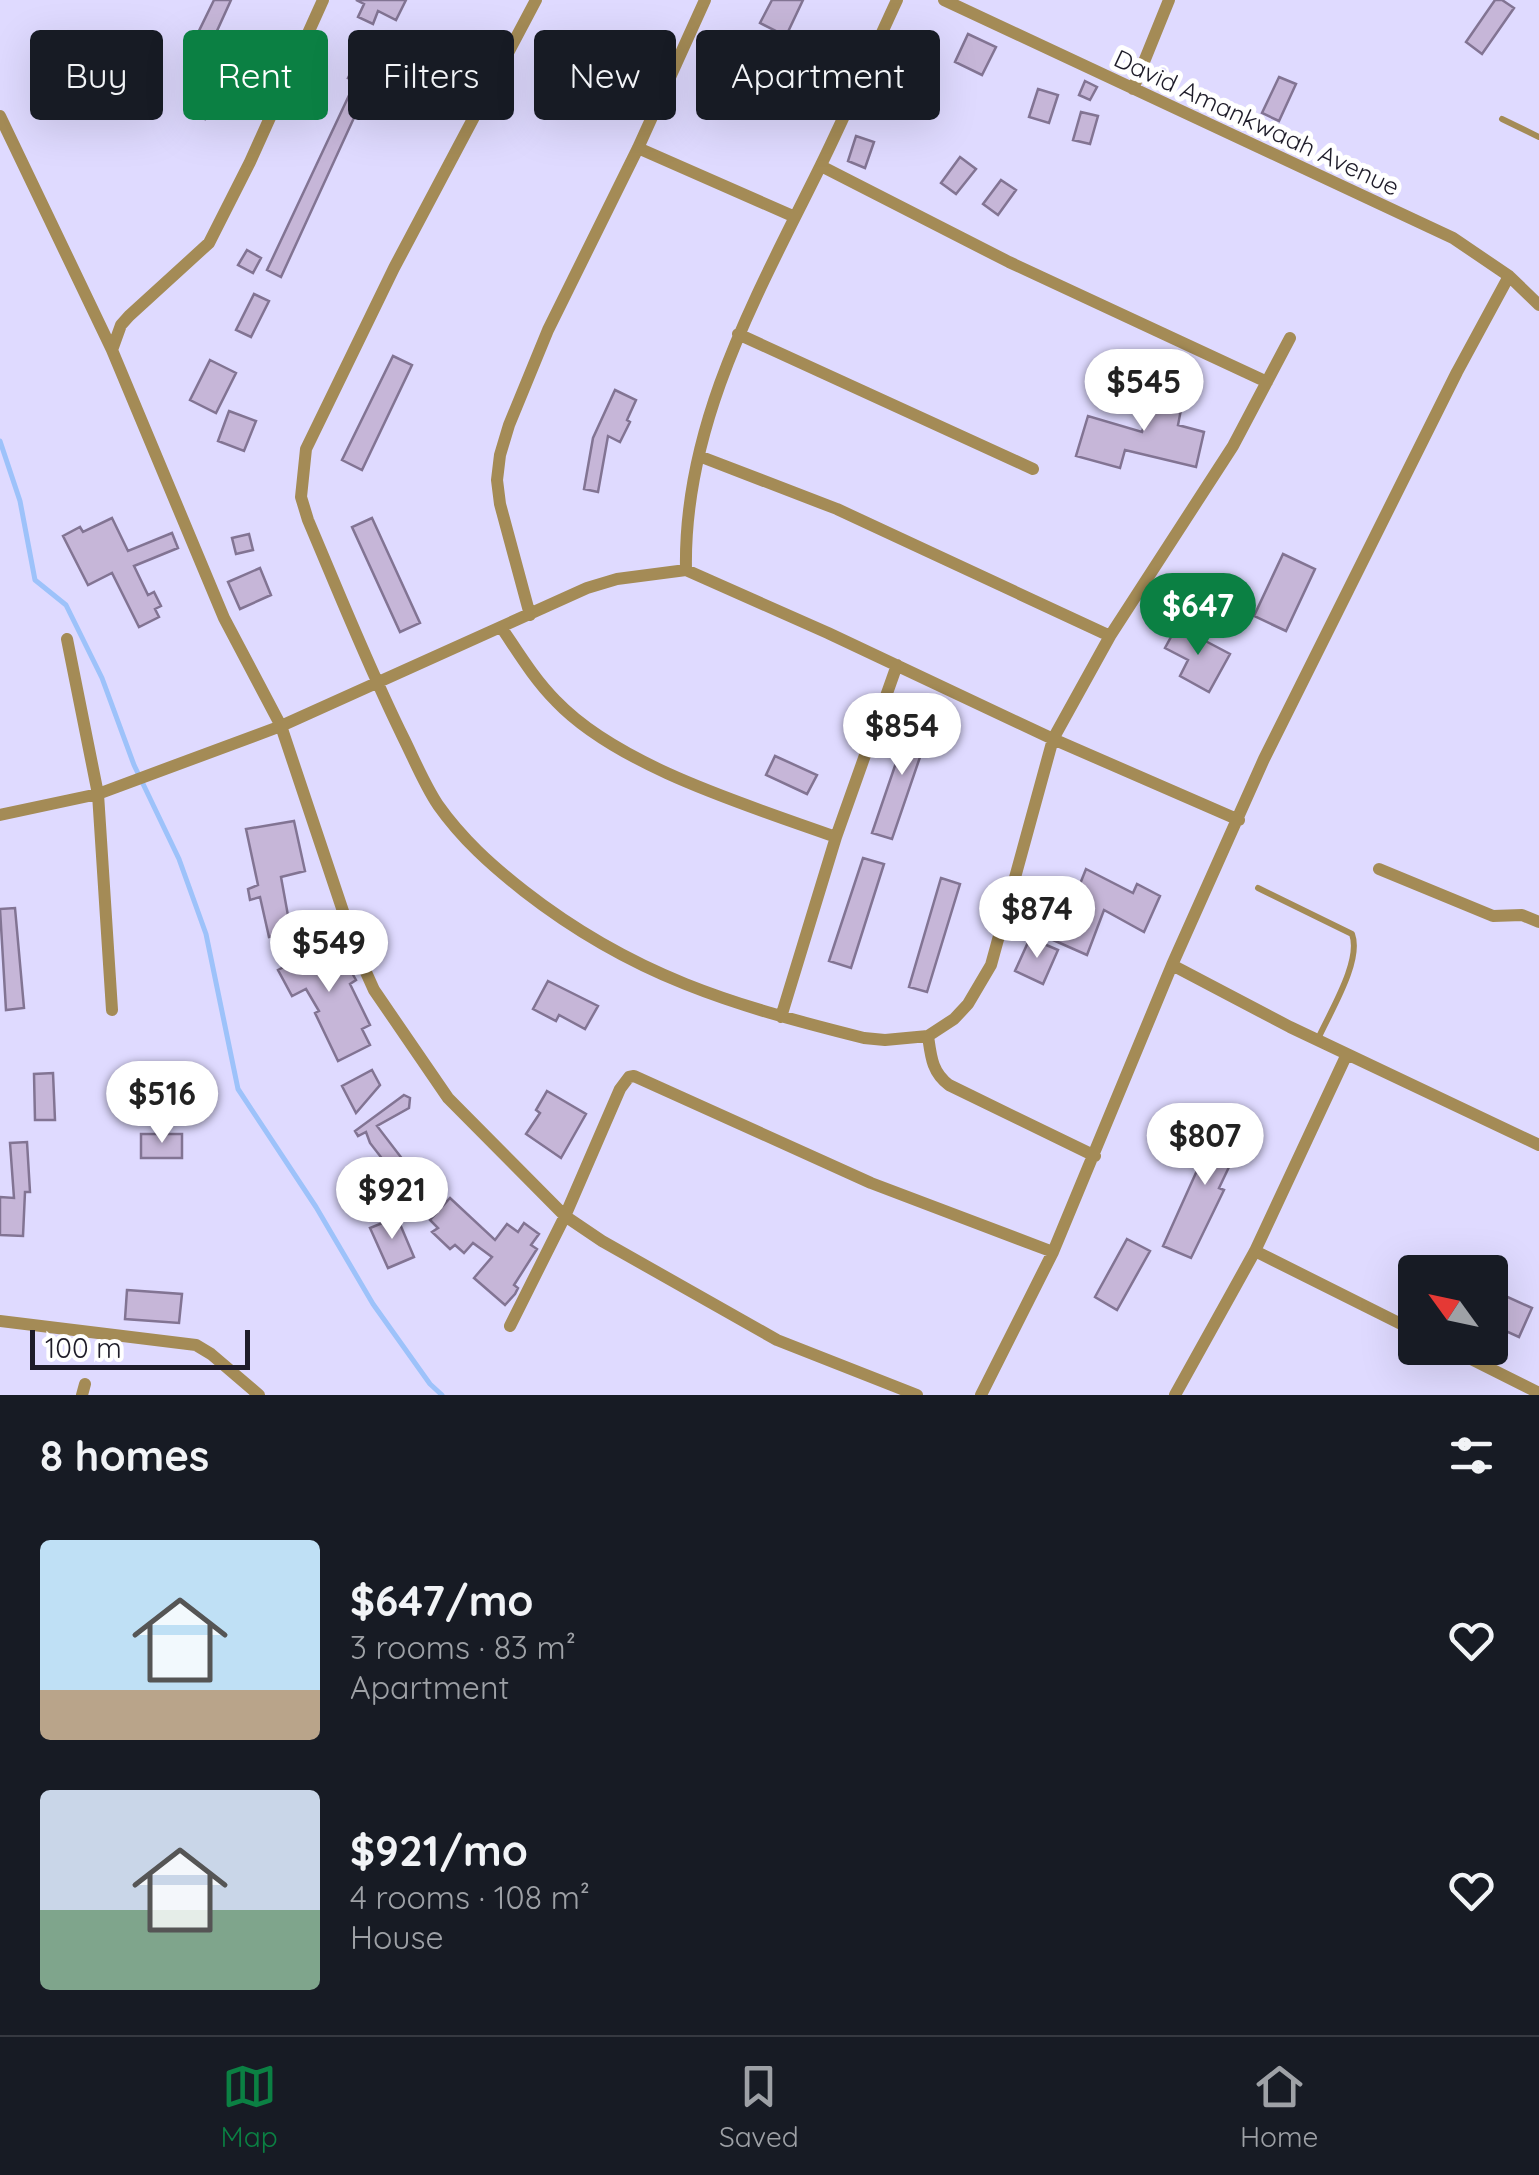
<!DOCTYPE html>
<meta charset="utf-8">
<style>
:root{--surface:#171b24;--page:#20242c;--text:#f1f3f6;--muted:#9ea1a6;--line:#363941;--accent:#0b8043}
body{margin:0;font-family:Quicksand,sans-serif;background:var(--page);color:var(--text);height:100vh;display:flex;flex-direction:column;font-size:38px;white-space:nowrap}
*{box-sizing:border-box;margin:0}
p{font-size:32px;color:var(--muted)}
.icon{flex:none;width:55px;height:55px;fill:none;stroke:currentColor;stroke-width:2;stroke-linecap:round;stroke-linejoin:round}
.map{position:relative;height:1395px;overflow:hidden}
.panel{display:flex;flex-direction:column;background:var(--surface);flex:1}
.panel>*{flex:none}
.hud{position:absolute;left:30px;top:30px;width:1000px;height:90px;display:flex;gap:20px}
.needle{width:65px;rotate:303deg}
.controls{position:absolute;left:1398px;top:1255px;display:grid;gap:20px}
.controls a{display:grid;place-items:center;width:110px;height:110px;border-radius:10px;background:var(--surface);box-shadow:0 10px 40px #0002;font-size:50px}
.scale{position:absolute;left:30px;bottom:25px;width:220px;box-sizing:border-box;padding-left:10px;border:5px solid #1e1c29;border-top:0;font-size:28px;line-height:35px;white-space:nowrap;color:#1e1c29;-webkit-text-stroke:8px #fff;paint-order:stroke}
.price{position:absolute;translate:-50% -85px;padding:0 22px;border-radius:35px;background:#fff;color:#222;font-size:32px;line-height:65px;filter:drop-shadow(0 2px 5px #0008)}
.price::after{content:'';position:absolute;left:50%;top:60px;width:30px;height:22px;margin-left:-15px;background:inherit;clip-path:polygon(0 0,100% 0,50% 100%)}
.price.on{background:var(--accent);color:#fff}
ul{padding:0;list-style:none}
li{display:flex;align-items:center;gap:30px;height:250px;padding:0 40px}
li span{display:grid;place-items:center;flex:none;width:280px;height:200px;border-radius:10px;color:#555}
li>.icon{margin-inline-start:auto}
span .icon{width:120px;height:120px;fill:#fffc;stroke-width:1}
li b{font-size:42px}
h2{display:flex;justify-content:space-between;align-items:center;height:120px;padding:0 40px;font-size:42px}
.chip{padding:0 35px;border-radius:10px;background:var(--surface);box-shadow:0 10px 40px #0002;font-size:35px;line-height:90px}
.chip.on{background:var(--accent);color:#fff}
.tab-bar{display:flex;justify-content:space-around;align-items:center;height:140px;border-top:2px solid var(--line);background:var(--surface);font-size:28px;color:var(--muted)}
.tab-bar a{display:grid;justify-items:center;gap:5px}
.tab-bar .on{color:var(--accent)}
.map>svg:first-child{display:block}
</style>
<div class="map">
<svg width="1539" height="1395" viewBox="0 0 1539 1395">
<rect width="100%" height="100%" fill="#dfdaff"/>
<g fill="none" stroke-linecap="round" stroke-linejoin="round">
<!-- stream -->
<path stroke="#9dc2fa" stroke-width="5" d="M 0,441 L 20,501 L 35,580 L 66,605 L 102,678 L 134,765 L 179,859 L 206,934 L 238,1089 L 316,1207 L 373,1304 L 430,1384 L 442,1395"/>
</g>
<!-- building -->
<path fill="#c6b6d8" stroke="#827493" stroke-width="2.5" d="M 214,0 L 231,0 L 211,44 L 196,37 Z
M 356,0 L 406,0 L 396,20 L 378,11 L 373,24 L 358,17 L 364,4 Z
M 772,0 L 803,0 L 786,36 L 760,23 Z
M 1495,0 L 1502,0 L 1514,8 L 1482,54 L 1466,42 Z
M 968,34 L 996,47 L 982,75 L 955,62 Z
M 376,38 L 404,51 L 406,47 L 438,59 L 430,80 L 380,61 L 281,277 L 267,270 L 352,89 L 355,81 L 348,78 L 361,51 L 368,54 Z
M 223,40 L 274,64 L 267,78 L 243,67 L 228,96 L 219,91 L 205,119 L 187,110 Z
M 1279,77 L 1296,84 L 1279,121 L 1262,113 Z
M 1085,81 L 1097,87 L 1090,100 L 1079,95 Z
M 1038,89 L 1058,95 L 1049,123 L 1029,117 Z
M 1081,112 L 1098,116 L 1090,144 L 1073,140 Z
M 856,136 L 874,142 L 865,168 L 848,161 Z
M 960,157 L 976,169 L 956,194 L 941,183 Z
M 1001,180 L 1016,190 L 998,215 L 983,204 Z
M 247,250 L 261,258 L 253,273 L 238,265 Z
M 254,294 L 269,301 L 251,337 L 236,330 Z
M 393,356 L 412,365 L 362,470 L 342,460 Z
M 210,360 L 236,373 L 216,413 L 190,400 Z
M 1142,387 L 1184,394 L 1178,425 L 1204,432 L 1196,467 L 1125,450 L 1120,468 L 1076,456 L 1088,416 L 1142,432 L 1150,403 L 1139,401 Z
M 615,390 L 636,400 L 627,420 L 630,422 L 620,442 L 608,436 L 598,492 L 584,489 L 593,438 Z
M 229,411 L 256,421 L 244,451 L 218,441 Z
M 112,518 L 128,551 L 172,533 L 178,548 L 134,566 L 148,595 L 154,592 L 161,606 L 155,609 L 159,617 L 139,627 L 112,573 L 88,585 L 63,536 L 80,527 L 83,532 Z
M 372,518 L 420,623 L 400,632 L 352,527 Z
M 249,534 L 253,550 L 236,554 L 232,538 Z
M 1283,554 L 1315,569 L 1286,631 L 1254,616 Z
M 260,568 L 271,595 L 240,609 L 228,582 Z
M 1177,626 L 1230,654 L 1209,692 L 1180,676 L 1188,660 L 1165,648 Z
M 912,716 L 932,722 L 892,839 L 872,833 Z
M 775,756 L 817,775 L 807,794 L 766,775 Z
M 294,821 L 305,871 L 281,877 L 291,932 L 269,937 L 260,897 L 250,900 L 248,889 L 258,885 L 246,829 Z
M 863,858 L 884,864 L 851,968 L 829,961 Z
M 1086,869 L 1133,893 L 1137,884 L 1160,896 L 1144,932 L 1104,910 L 1087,955 L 1053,940 L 1059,925 L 1064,928 L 1069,920 L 1084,892 L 1078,889 Z
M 941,878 L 960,884 L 927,992 L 909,987 Z
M 15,908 L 24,1008 L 6,1010 L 0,909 Z
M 304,931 L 313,951 L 333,940 L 356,980 L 350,984 L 370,1025 L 362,1029 L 370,1045 L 338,1061 L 315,1013 L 319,1011 L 306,989 L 292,996 L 278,970 L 303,957 L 294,936 Z
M 1030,938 L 1058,950 L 1043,984 L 1015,971 Z
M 548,981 L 598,1006 L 585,1029 L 559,1015 L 556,1021 L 533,1009 Z
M 372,1070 L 380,1085 L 356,1113 L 342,1086 Z
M 53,1073 L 55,1120 L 35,1120 L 34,1074 Z
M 547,1091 L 586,1114 L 561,1158 L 526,1134 L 540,1113 L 536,1110 Z
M 404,1095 L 410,1098 L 409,1108 L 377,1126 L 420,1182 L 408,1192 L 370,1143 L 366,1132 L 358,1136 L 355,1131 Z
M 1222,1115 L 1248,1127 L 1219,1188 L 1224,1190 L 1191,1258 L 1163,1246 Z
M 141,1134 L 182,1134 L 182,1158 L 141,1158 Z
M 27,1142 L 30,1192 L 25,1192 L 23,1236 L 0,1235 L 0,1197 L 14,1198 L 10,1143 Z
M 450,1198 L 495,1240 L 507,1224 L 518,1232 L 524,1223 L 539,1234 L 531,1245 L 537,1249 L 514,1285 L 518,1288 L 515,1294 L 505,1305 L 474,1278 L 492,1257 L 473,1243 L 464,1253 L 455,1245 L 450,1249 L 432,1232 L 438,1228 L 430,1220 Z
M 397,1217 L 414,1257 L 388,1268 L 370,1228 Z
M 1127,1239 L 1150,1251 L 1117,1310 L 1095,1297 Z
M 1490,1289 L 1532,1308 L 1519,1337 L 1490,1324 Z
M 127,1290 L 182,1294 L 179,1323 L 125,1319 Z"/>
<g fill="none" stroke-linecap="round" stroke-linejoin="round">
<!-- service -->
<path stroke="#a48b56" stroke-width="6" d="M 1502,119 L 1539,137
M 1258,888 L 1352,934 C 1362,961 1330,1012 1318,1039"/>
<!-- minor -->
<path stroke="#a48b56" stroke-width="12" d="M 536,0 L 394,268 L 306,449 L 301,497 L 308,520 C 339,593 368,666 403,737 C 414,759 424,784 438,805 C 462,839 491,865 524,891 C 633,976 732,1005 864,1038 L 885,1040 L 928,1036 C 931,1057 932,1072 949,1085 L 1095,1156
M 944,0 L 1453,238 L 1509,276 L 1539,305
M 1133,89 L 1169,0
M 0,116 L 112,350 L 224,618 L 281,726 L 356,950 L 374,990 L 448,1098 L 565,1216 L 602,1241 L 777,1340 L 917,1395
M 638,148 L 795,217
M 821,166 L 1009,262 L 1267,382
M 738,334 L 1033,469
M 112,350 L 121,325 L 129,316 L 209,243 L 250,162 L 323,0
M 699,456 L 837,509 L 1110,636
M 686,570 C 683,424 757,295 820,167 C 847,112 871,56 897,0
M 530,615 L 500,504 L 497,480 L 500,455 L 509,425 L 548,330 L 638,148 L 705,0
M 501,627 C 518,652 534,679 556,701 C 619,767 750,806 836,837
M 67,639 L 98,794 L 112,1010
M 0,815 L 98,794 L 281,726 L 587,588 L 617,579 L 686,570 L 828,633 L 1053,739 L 1239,820
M 1379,869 L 1493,916 L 1522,915 L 1539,922
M 1172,965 L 1290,1027 L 1539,1145
M 781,1017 L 836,837 L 897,665
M 928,1036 L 954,1019 L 968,1004 L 991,965 L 1053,739 L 1110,636 L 1233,446 L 1290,338
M 1255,1251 L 1415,1331
M 0,1321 L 196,1345 L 211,1354 L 259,1395
M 510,1326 L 565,1216 L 620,1089 L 629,1077 L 634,1076 L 871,1183 L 1053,1252
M 1449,1348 L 1539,1393
M 82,1395 L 85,1384
M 981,1395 L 1053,1252 L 1172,965 L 1264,759 L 1457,372 L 1509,276
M 1175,1395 L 1255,1251 L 1347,1054"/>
</g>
<g text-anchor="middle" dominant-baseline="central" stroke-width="10" stroke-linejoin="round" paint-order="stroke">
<!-- street labels -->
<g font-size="25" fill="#1e1c29" stroke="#fff">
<text transform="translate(1257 122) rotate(25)">David Amankwaah Avenue</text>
</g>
</g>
</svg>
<div class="controls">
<a><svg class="needle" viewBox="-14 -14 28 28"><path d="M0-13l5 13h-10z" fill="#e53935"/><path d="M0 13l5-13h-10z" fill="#9ea1a6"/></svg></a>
</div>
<div class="scale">100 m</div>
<b class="price" style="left:1144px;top:434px">$545</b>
<b class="price on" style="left:1198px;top:658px">$647</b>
<b class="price" style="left:902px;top:778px">$854</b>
<b class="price" style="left:1037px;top:961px">$874</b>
<b class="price" style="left:329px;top:995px">$549</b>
<b class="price" style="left:162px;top:1146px">$516</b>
<b class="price" style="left:1205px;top:1188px">$807</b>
<b class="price" style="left:392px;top:1242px">$921</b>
<div class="hud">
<a class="chip">Buy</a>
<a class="chip on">Rent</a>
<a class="chip">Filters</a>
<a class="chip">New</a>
<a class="chip">Apartment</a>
</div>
</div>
<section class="panel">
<h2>8 homes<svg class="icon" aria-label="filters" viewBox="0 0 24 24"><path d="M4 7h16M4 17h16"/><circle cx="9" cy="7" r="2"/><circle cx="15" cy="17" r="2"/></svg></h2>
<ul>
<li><span style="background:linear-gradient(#bfe0f5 75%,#b9a48a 0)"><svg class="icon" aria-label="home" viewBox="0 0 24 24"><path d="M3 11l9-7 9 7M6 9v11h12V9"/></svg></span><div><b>$647/mo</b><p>3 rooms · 83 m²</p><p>Apartment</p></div><svg class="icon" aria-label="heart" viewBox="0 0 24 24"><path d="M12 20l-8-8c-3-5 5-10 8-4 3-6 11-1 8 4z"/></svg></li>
<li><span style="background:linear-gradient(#c9d6e8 60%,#7fa58c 0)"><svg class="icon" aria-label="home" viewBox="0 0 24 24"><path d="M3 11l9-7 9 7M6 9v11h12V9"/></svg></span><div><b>$921/mo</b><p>4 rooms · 108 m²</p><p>House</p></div><svg class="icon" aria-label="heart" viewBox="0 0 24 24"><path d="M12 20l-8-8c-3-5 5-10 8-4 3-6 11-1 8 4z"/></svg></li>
</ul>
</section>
<nav class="tab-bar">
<a class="on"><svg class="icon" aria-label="map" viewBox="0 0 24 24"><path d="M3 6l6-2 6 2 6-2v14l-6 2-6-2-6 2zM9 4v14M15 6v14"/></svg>Map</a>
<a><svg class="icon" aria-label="saved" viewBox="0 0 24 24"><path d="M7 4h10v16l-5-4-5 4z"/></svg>Saved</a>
<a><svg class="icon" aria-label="home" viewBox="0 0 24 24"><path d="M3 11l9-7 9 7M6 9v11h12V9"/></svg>Home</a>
</nav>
